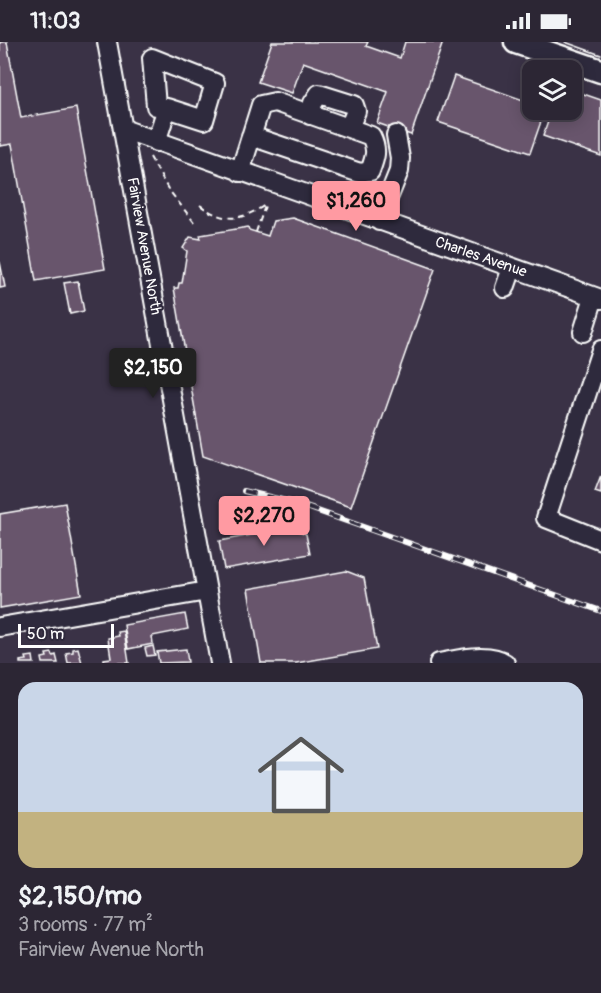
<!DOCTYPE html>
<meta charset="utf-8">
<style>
:root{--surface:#2c2634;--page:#342e3c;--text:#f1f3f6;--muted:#a6a5ac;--line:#48434f;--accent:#ff9aa2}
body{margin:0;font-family:Pangolin,sans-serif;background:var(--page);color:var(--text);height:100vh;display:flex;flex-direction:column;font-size:22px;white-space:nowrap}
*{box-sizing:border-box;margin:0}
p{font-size:20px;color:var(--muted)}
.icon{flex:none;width:33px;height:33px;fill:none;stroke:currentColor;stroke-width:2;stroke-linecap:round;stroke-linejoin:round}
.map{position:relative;height:621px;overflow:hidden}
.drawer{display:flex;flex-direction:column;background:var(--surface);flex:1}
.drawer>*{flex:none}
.buttons{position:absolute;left:522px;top:18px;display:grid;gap:12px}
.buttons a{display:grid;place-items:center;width:60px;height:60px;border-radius:12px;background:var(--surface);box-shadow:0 3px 15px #0003,0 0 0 2px var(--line);font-size:30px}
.scale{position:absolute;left:18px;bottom:15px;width:96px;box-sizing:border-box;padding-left:6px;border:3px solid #fff;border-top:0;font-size:16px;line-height:21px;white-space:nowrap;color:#fff;-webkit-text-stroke:4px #2f2a3d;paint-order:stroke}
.price{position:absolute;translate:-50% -51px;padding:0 14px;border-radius:6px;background:var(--accent);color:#111;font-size:20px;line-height:39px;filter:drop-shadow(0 2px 3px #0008)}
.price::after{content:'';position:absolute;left:50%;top:36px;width:18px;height:14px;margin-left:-9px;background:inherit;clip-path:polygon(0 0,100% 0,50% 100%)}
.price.active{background:#222;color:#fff}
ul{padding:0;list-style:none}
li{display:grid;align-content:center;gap:12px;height:318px;padding:0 18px}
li+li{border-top:2px solid var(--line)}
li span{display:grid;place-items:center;height:186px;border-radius:18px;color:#555}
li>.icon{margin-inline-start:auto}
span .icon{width:108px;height:108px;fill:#fffc;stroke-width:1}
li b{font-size:26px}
.status{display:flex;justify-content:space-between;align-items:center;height:42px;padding:0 30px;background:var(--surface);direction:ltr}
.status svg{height:16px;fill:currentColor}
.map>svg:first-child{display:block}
</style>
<div class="status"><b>11:03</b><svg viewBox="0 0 49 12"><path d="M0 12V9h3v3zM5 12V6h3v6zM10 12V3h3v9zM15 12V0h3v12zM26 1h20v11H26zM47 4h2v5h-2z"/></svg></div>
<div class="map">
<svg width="601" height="621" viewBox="0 0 601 621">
<rect width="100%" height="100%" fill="#3a3246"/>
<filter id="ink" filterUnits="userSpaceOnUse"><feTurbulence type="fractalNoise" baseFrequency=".0167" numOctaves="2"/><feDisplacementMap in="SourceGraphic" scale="12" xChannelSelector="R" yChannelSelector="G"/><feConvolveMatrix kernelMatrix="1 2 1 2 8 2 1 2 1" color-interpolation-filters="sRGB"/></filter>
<g filter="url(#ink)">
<!-- building -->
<path fill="#67546c" stroke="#fff" stroke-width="1.5" d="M 0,0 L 7,0 L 21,76 L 76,66 L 105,227 L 36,239 L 12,102 L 0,104 Z
M 272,0 L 368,0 L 366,4 L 400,16 L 405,0 L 443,0 L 411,93 L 377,81 L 388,50 L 303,20 L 292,51 L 258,40 Z
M 454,34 L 532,61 L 532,68 L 545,68 L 530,111 L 438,80 Z
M 572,48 L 601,58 L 601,114 L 543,94 L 552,68 L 572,68 Z
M 293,176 L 435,227 L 351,465 L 203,414 L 174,246 L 178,246 L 179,241 L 182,241 L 187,209 L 183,206 L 190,195 L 201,197 L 200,193 L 248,185 L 249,188 L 268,194 L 273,179 Z
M 0,220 L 5,245 L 0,246 Z
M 78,239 L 84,269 L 70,272 L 64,241 Z
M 601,434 L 601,452 L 595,450 Z
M 65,461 L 81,552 L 0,566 L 0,472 Z
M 278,481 L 306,492 L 310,512 L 224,527 L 219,499 L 274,489 Z
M 346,529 L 364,536 L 377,607 L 296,621 L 261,621 L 248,547 Z
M 185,572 L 188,587 L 152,594 L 153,602 L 128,607 L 124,583 Z
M 124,589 L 129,621 L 104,621 L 104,617 L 111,616 L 108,596 L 119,594 L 118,590 Z
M 153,604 L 155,613 L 147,614 L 145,606 Z
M 78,606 L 82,621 L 68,621 L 66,611 L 73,610 L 73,607 Z
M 186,607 L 188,620 L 159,621 L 157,610 Z
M 52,611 L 53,614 L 56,613 L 58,621 L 43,621 L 42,616 L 47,615 L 46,612 Z
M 33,614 L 34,621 L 20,621 L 20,619 L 27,618 L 26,615 Z"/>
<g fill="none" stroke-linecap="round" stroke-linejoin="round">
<defs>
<path id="minor" d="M 107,0 L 220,621
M 310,73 L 313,61 L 319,52 L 354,63 L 356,69 L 349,86
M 123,87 L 601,257
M 156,100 L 167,66 L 204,78 L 215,41 L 152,16 L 156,64 L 167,66
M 240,130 C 247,107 254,85 261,63 L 275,60 L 371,94 C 378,108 375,116 370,129 L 360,131 L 251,94
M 379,179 L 399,129 L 400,116 L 396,93
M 505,246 L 512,226
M 583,290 L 594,255
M 601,308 L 546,476 L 601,498
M 0,585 L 207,549
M 439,621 C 457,617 490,610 505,621"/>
<path id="major" d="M 516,0 L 601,29"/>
</defs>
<!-- minor casing -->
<use href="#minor" stroke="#fff" stroke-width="22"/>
<!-- major casing -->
<use href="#major" stroke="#fff" stroke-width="27"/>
<!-- path -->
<path stroke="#fff" stroke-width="2" stroke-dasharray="6 4.5" stroke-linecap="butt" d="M 150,115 L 168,147 L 194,180
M 200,163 C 224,181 241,179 265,163
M 256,190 L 266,161"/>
<!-- minor -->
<use href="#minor" stroke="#2f2a3d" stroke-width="18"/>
<!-- major -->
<use href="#major" stroke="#2f2a3d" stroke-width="22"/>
<!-- tram -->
<path stroke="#fff" stroke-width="1.5" d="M 565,0 L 601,13"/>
<defs>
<path id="rail" d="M 244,449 L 295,461 L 601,569"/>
</defs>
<!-- rail casing -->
<use href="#rail" stroke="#fff" stroke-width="6"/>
<!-- rail -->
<use href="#rail" stroke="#2f2a3d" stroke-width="4" stroke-dasharray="11" stroke-linecap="butt"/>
</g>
</g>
<g text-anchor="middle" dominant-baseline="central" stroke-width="4.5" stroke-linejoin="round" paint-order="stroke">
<!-- street labels -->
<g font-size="15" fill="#fff" stroke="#2f2a3d">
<text transform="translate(144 204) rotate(80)">Fairview Avenue North</text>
<text transform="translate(481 215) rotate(19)">Charles Avenue</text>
</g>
</g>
</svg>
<div class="buttons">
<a><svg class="icon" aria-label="layers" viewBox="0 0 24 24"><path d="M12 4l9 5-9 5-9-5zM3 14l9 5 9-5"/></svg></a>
</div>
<div class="scale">50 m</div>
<b class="price" style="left:356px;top:190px">$1,260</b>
<b class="price active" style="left:153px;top:357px">$2,150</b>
<b class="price" style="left:264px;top:505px">$2,270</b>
</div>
<section class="drawer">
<ul>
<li><span style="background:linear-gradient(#c9d6e8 70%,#c2b280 0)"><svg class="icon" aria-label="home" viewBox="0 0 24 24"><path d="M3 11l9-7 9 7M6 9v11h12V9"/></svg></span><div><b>$2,150/mo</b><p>3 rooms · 77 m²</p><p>Fairview Avenue North</p></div></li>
</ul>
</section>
